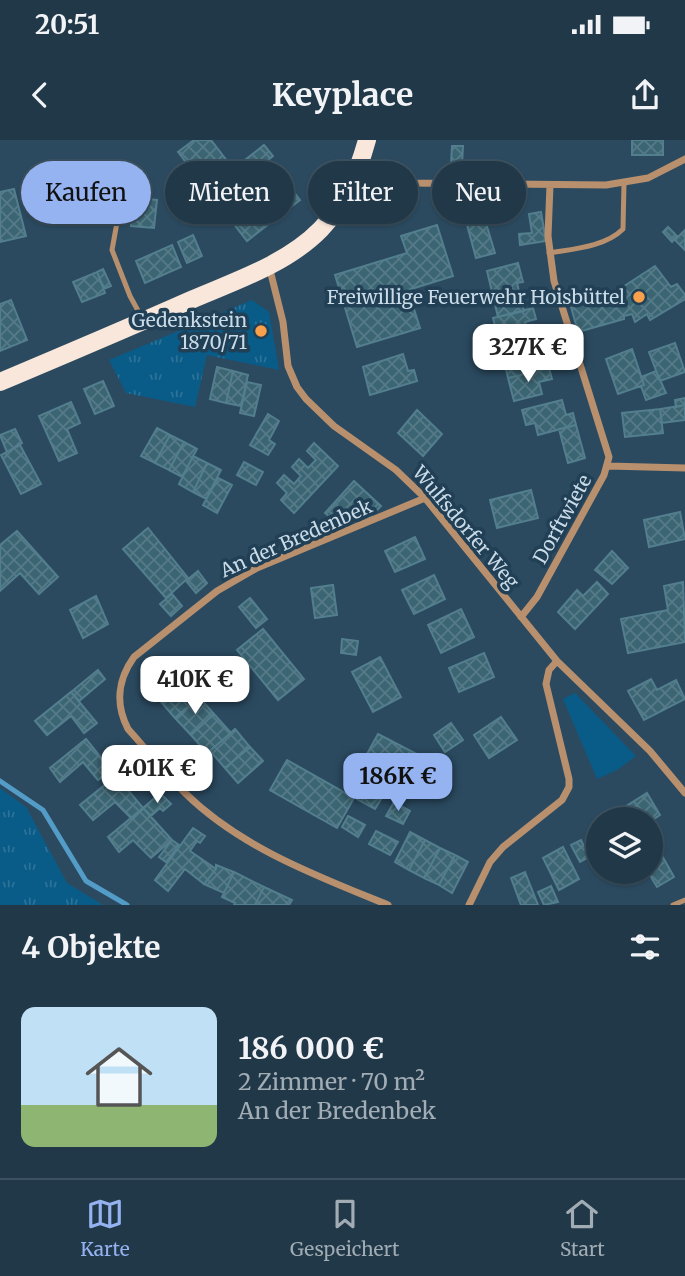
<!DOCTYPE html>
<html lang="de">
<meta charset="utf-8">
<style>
:root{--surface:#203848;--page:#2d4352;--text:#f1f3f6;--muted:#a2acb4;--line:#3d5260;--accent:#95b2f1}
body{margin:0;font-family:Merriweather,serif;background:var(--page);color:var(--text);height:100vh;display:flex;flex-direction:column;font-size:26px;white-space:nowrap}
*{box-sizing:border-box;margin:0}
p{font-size:23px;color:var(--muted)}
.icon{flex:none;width:38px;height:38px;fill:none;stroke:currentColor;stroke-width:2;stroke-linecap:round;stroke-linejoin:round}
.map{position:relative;height:765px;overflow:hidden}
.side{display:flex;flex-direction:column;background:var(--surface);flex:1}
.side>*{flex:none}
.top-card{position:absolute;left:21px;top:21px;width:644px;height:63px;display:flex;gap:14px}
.buttons{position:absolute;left:586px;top:667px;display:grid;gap:14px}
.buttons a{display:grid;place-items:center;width:77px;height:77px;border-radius:50%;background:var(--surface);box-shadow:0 2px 5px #0004,0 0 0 2px var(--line);font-size:35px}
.price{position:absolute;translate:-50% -60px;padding:0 16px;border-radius:14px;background:#fff;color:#222;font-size:23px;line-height:46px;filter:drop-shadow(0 2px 4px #0008)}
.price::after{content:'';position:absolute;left:50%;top:42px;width:21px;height:16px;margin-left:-10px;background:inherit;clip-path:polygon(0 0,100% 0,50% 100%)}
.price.on{background:var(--accent);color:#111}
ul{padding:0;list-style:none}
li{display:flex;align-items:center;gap:21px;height:175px;padding:0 21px}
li+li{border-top:2px solid var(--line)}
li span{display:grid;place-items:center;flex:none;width:196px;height:140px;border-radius:14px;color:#555}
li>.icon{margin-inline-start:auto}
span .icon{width:84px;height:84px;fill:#fffc;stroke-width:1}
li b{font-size:30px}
h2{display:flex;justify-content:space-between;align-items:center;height:84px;padding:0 21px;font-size:30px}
.chip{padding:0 24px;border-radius:32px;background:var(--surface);box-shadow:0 2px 5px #0004,0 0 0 2px var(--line);font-size:24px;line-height:63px}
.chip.on{background:var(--accent);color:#111}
.status{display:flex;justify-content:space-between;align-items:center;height:49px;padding:0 35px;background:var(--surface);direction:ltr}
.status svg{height:19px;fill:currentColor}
header{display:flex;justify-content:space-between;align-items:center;height:91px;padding:0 21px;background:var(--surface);font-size:32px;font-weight:700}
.tabs{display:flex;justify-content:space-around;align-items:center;height:98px;border-top:2px solid var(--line);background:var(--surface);font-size:19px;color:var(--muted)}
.tabs a{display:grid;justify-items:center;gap:4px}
.tabs .on{color:var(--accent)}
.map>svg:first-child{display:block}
</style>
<div class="status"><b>20:51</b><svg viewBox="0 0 49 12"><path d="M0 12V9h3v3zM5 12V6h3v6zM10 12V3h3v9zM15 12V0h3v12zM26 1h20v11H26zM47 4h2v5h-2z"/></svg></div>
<header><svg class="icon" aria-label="back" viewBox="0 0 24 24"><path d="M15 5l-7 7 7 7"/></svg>Keyplace<svg class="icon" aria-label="share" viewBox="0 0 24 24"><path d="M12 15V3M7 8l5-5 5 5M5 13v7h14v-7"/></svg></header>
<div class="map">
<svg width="685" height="765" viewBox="0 0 685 765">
<defs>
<pattern id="grass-tufts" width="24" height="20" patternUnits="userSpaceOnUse" patternTransform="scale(1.75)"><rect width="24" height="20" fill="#095b88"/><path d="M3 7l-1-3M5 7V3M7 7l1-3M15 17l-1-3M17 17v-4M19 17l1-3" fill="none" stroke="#2c7299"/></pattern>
<pattern id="building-cross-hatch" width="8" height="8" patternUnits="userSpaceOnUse" patternTransform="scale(1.75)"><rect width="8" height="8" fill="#3b6573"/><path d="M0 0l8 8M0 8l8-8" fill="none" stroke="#567a87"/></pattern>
</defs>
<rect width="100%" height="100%" fill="#2b4a60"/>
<!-- grass -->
<path fill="url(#grass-tufts)" d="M 252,160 L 269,172 L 279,230 L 207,215 L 195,267 L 126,253 L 109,220 Z
M 0,648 L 26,667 L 67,743 L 103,765 L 0,765 Z"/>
<!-- green -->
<path fill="#095b88" d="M 575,553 L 636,616 L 617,630 L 597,639 L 563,559 Z"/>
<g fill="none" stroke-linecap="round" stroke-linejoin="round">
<!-- stream -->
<path stroke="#539cc8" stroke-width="5" d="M 0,641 L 43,670 L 86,741 L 127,765"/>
</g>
<!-- building -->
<path fill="url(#building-cross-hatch)" stroke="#537e8d" stroke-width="2" d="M 194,0 L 211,0 L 254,56 L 281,35 L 300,60 L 247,101 L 178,12 Z
M 632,0 L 663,0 L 663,15 L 632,15 Z
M 264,5 L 273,16 L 249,35 L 240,24 Z
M 452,6 L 463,6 L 462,25 L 451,24 Z
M 93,42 L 98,54 L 87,59 L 82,47 Z
M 14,49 L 26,96 L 0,102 L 0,52 Z
M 134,58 L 157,60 L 154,88 L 131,86 Z
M 541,72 L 546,101 L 520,105 L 519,94 L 532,93 L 529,74 Z
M 485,80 L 495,113 L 476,118 L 467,85 Z
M 437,85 L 453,136 L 408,150 L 420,188 L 357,207 L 335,135 L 407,113 L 401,96 Z
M 668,87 L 677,96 L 672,102 L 663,92 Z
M 685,90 L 685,110 L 675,100 Z
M 193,95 L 202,116 L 187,123 L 178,102 Z
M 172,105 L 181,127 L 145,143 L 136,121 Z
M 518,123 L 523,142 L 517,143 L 524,171 L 498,177 L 487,131 Z
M 655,126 L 671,147 L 677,144 L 685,155 L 685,159 L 650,180 L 647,174 L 635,182 L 632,174 L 624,176 L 624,179 L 578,192 L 570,163 L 615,152 Z
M 103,129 L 111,146 L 104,149 L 97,132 Z
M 97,132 L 105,153 L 82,162 L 73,142 Z
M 11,160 L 27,200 L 0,211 L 0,164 Z
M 533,168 L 536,179 L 525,182 L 527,190 L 498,198 L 493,178 Z
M 539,187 L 542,200 L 529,203 L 531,210 L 503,217 L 498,198 Z
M 675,203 L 685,232 L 660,241 L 649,212 Z
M 543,207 L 546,219 L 535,222 L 537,231 L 508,238 L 503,217 Z
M 632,209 L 644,245 L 618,254 L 606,219 Z
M 403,214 L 408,231 L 414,230 L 417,241 L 370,255 L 363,227 Z
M 217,227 L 233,231 L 226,263 L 210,259 Z
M 549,228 L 552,239 L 539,242 L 542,254 L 514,261 L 508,238 Z
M 233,231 L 248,235 L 241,266 L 226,263 Z
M 656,231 L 666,253 L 646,260 L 641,246 L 644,245 L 641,237 Z
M 103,241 L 114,266 L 95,274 L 84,249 Z
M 247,242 L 261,245 L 254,276 L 240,273 Z
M 685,258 L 685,265 L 676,267 L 675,260 Z
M 562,260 L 566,275 L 573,273 L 576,285 L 538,295 L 535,283 L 526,285 L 522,270 Z
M 71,262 L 80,283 L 67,289 L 77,313 L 59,321 L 39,276 Z
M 685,265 L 685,280 L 662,283 L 660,269 Z
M 660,269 L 663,293 L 625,297 L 622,273 Z
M 417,270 L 442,294 L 423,316 L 398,293 Z
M 268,274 L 279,281 L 269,300 L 275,304 L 268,315 L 250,305 Z
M 576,285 L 585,318 L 568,323 L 559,289 Z
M 157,288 L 170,295 L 155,323 L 141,316 Z
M 15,289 L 22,303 L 7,312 L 0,295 Z
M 170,295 L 184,302 L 169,330 L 155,323 Z
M 184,302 L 197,309 L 182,337 L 169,330 Z
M 314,303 L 338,326 L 294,373 L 281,360 L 287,353 L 277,343 L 284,335 L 294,344 L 301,336 L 292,327 L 299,319 L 308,328 L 316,320 L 307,311 Z
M 20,305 L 41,344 L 21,354 L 1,315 Z
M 193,316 L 207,323 L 193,352 L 179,344 Z
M 244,322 L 263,332 L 256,345 L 237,335 Z
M 207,323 L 221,330 L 206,359 L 193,352 Z
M 218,338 L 232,345 L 217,373 L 203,365 Z
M 354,341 L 381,366 L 367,380 L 358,373 L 344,389 L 325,373 Z
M 531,350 L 538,378 L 497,388 L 490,360 Z
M 680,372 L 685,399 L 649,407 L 644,380 Z
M 148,388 L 188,438 L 166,458 L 123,409 Z
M 17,391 L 58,437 L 39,454 L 20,433 L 0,451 L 0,405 Z
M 415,397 L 425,419 L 395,432 L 385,411 Z
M 612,411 L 628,428 L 612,444 L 595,430 Z
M 198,431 L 207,443 L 196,453 L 186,441 Z
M 434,435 L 445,459 L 414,474 L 402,450 Z
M 597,442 L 608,454 L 575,489 L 558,472 L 577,450 L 583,456 Z
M 683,442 L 685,502 L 628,513 L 621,479 L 668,470 L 664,446 Z
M 333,445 L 337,475 L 315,478 L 311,448 Z
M 172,454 L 182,466 L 171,476 L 160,464 Z
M 96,456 L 108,484 L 83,498 L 70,470 Z
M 250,458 L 267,479 L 256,488 L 239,467 Z
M 461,469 L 474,497 L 441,513 L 428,485 Z
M 263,489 L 304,539 L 278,560 L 237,510 Z
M 342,499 L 358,501 L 356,515 L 341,513 Z
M 484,513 L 494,537 L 459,552 L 449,528 Z
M 380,517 L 401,557 L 373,572 L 352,532 Z
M 173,527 L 186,542 L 162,563 L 149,548 Z
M 98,530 L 105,539 L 79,561 L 71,552 Z
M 651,539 L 657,550 L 676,540 L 685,559 L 644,580 L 628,551 Z
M 186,542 L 199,557 L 175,578 L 162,563 Z
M 71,552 L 97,583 L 84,593 L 71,576 L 47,595 L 35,581 Z
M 199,557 L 214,574 L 191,595 L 175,578 Z
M 214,574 L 231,593 L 207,613 L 191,595 Z
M 501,577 L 517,600 L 489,618 L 474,595 Z
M 451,583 L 463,600 L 445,612 L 434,595 Z
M 235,589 L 250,607 L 225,628 L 210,611 Z
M 378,594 L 432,622 L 418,650 L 363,621 Z
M 86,599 L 111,630 L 98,640 L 83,622 L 60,642 L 50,628 Z
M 250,607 L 263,621 L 238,643 L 225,628 Z
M 287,620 L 354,658 L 337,688 L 270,650 Z
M 133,621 L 147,638 L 138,645 L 131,638 L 123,645 L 116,636 Z
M 116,636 L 143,668 L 132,679 L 115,662 L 93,680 L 80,665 Z
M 365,645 L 383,656 L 375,669 L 357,659 Z
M 160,653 L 171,664 L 163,671 L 160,668 L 151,676 L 143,668 Z
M 647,653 L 660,675 L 651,681 L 626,679 L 620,670 Z
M 394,662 L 410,671 L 403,684 L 386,676 Z
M 143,668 L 172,700 L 151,718 L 133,700 L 119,712 L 108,697 Z
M 348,676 L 365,685 L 358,697 L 342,687 Z
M 598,685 L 598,709 L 588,692 Z
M 193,688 L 205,696 L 200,703 L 197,701 L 190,711 L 216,729 L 204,744 L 185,729 L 168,751 L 155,740 Z
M 376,691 L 398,702 L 390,715 L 369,704 Z
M 410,692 L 425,700 L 409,730 L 395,722 Z
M 172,700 L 179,705 L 166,722 L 159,717 Z
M 425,700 L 440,708 L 424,738 L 409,730 Z
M 581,700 L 589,717 L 580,722 L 571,705 Z
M 563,707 L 579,739 L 559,750 L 543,718 Z
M 440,708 L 455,715 L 439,745 L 424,738 Z
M 598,709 L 598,728 L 590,714 Z
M 660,712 L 674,737 L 657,747 L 648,732 L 651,732 L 651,717 Z
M 455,715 L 468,722 L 452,753 L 439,745 Z
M 216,725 L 234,732 L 224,753 L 204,744 L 216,729 Z
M 234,732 L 264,747 L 255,765 L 234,765 L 235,763 L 222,757 Z
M 525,732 L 538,765 L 521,765 L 511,738 Z
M 551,746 L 558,762 L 544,765 L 538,752 Z
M 264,747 L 292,760 L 289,765 L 255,765 Z"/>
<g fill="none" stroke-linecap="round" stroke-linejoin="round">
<!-- service -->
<path stroke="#b9906d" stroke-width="5" d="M 120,66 L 112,110 L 130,156 L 142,178
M 549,113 C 573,109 605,107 623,89 L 624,43
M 673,765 L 685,760"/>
<!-- minor -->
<path stroke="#b9906d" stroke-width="7" d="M 360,26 L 387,40 L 406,43 L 606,45 L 648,38 L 685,19
M 269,126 L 283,182 L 288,226 L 297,247 L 306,259 L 334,286 L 396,330 L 425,358 L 557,521 L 650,611 L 685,653
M 608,326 L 685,328
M 521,477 L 537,457 L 604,335 L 609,317 L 554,141 L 548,96 L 550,45
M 388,765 C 317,736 241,708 185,653 C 165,633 147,610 128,589 C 115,564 118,539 134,517 L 217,451 L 236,440 L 257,428 L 425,358
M 469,765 L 490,722 L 503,707 L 562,660 L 569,647 L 569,639 L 546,544 L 549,530 L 557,521"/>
<!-- primary -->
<path stroke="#f8e7da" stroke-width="18" d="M 0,242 C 64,215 128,188 191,160 C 235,141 287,124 321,89 C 345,64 358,33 367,0"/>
</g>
<!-- markers -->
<g fill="#f9a04c" stroke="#213f55" stroke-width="2.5">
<circle cx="639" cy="157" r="7"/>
<circle cx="261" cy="191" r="7"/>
</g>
<g text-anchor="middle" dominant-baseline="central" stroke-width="7" stroke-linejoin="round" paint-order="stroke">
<!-- poi labels -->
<g font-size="19" fill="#cadbe8" stroke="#213f55" text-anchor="end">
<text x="625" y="157">Freiwillige Feuerwehr Hoisbüttel</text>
<text x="247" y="180">Gedenkstein<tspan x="247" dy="22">1870/71</tspan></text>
</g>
<!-- street labels -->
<g font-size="19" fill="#cadbe8" stroke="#213f55">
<text transform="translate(562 379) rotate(-61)">Dorftwiete</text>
<text transform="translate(466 387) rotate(50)">Wulfsdorfer Weg</text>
<text transform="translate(296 398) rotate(-24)">An der Bredenbek</text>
</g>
</g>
</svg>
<div class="buttons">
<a><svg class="icon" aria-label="layers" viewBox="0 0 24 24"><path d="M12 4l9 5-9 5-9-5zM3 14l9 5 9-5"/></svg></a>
</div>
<b class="price" style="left:528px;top:244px">327K €</b>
<b class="price" style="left:195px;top:576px">410K €</b>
<b class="price" style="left:157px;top:665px">401K €</b>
<b class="price on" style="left:398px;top:673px">186K €</b>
<div class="top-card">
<a class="chip on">Kaufen</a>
<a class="chip">Mieten</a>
<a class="chip">Filter</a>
<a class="chip">Neu</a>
</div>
</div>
<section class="side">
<h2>4 Objekte<svg class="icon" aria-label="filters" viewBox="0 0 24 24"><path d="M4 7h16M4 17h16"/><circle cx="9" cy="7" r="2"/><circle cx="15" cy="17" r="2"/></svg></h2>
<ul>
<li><span style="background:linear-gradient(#bfe0f5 70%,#8fb573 0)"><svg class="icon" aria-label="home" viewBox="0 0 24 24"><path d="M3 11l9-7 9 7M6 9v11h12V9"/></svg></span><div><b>186 000 €</b><p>2 Zimmer · 70 m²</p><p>An der Bredenbek</p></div></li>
</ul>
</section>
<nav class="tabs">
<a class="on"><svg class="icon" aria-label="map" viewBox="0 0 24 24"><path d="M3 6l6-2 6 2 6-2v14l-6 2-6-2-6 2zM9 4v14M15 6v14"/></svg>Karte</a>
<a><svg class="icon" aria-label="saved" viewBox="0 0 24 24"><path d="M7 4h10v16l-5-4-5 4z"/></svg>Gespeichert</a>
<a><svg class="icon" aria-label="home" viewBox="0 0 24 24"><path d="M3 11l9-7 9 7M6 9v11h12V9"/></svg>Start</a>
</nav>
